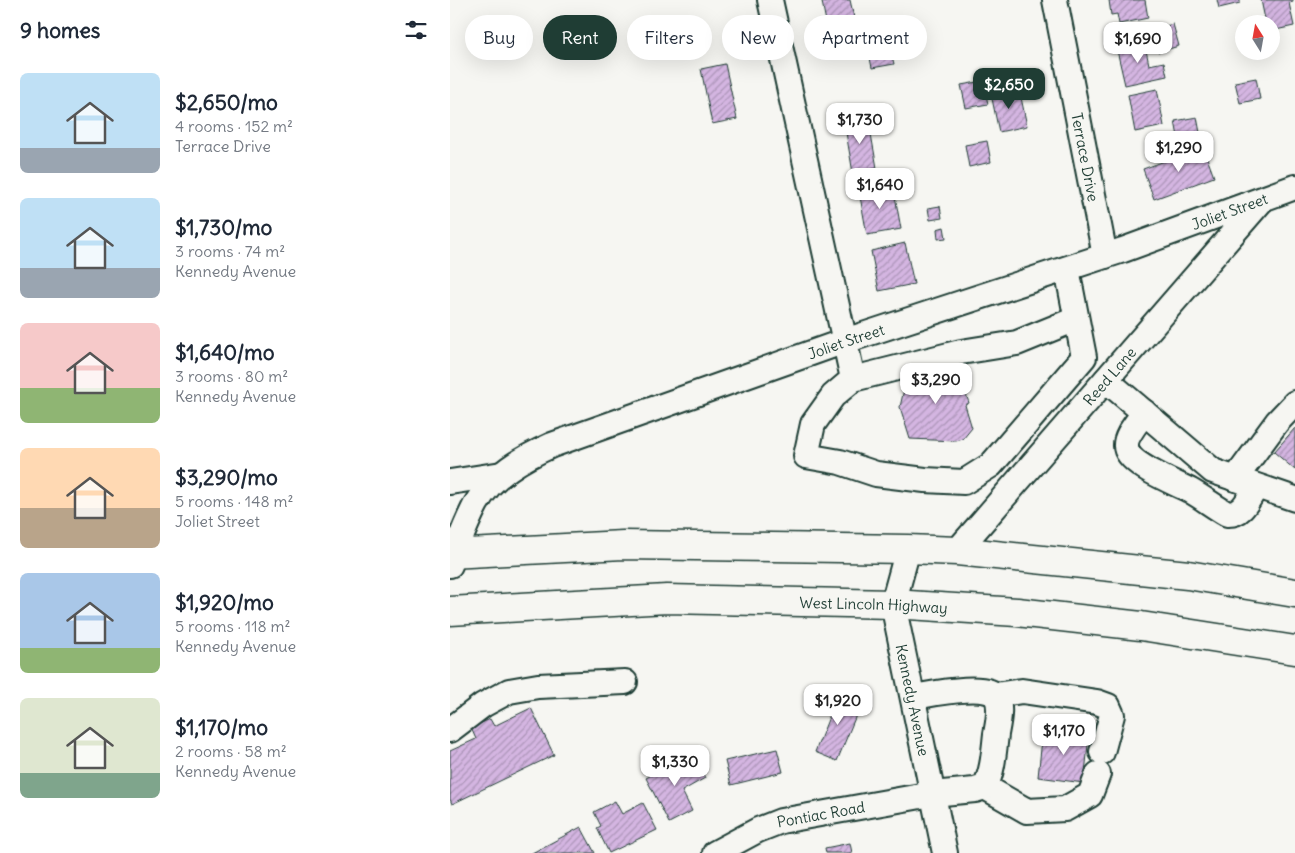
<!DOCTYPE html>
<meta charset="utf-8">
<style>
:root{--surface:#fff;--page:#f6f6f7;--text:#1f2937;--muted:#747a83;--accent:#1f3d34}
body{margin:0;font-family:Delius,sans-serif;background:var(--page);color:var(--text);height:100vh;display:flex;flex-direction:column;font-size:19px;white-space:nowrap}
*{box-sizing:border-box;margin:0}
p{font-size:16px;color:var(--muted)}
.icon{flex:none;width:28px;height:28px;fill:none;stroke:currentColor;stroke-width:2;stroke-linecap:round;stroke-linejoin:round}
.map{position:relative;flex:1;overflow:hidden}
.panel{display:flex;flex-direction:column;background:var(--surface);width:450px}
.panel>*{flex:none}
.banner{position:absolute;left:15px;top:15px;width:475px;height:45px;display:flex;gap:10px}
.needle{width:32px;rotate:349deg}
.fabs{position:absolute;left:785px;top:15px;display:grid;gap:10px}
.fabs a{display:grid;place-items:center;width:45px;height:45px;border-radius:50%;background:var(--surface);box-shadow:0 5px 20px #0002;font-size:25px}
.price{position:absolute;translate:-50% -42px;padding:0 11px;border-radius:10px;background:#fff;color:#222;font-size:16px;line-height:32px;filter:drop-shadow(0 1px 2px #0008)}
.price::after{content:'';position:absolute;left:50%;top:30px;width:15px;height:11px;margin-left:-8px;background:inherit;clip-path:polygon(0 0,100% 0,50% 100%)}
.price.on{background:var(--accent);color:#fff}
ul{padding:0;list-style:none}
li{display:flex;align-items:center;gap:15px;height:125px;padding:0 20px}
li span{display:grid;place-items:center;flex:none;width:140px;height:100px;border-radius:8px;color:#555}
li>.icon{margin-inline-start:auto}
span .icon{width:60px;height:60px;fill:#fffc;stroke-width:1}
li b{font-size:21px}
h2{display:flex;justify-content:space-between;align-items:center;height:60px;padding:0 20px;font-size:21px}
.chip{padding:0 18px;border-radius:22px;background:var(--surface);box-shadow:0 5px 20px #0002;font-size:18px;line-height:45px}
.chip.on{background:var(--accent);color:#fff}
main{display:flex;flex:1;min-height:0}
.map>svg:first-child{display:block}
</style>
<main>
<section class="panel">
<h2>9 homes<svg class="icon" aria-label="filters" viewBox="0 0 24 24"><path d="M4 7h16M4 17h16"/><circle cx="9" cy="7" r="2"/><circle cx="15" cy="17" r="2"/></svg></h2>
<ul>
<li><span style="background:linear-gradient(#bfe0f5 75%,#9aa5b1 0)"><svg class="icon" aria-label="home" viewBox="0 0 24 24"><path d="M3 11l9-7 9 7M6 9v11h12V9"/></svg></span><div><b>$2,650/mo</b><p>4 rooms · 152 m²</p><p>Terrace Drive</p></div></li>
<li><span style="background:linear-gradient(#bfe0f5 70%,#9aa5b1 0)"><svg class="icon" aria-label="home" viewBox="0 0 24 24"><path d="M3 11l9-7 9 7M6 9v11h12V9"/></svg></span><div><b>$1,730/mo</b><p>3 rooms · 74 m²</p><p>Kennedy Avenue</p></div></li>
<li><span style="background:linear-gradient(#f6c9c9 65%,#8fb573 0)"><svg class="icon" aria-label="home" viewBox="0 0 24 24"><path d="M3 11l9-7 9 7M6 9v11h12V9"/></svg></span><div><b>$1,640/mo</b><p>3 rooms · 80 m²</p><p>Kennedy Avenue</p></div></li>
<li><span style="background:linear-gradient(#ffd9b3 60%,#b9a48a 0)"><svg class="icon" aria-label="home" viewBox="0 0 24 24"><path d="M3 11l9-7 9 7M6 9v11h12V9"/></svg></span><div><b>$3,290/mo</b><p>5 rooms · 148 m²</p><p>Joliet Street</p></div></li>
<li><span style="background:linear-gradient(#a9c7e8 75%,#8fb573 0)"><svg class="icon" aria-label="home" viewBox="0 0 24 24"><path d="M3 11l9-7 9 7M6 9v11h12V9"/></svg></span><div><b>$1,920/mo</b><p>5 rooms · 118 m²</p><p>Kennedy Avenue</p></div></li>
<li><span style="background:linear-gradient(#dfe7d0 75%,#7fa58c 0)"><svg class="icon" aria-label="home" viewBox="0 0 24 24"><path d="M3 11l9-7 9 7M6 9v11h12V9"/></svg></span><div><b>$1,170/mo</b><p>2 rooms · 58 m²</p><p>Kennedy Avenue</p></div></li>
</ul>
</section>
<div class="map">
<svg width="845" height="853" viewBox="0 0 845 853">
<defs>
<pattern id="building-hatch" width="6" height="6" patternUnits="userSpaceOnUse" patternTransform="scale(1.25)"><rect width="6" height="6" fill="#d4b5e1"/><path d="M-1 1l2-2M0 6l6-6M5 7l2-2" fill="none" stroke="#ab94b7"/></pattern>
</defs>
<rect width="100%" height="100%" fill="#f6f6f2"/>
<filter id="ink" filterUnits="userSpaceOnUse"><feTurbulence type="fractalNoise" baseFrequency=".02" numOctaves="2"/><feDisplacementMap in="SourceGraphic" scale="10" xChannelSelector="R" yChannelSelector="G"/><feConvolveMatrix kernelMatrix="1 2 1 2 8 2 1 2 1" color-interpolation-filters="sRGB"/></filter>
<g filter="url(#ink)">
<!-- building -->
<path fill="url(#building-hatch)" stroke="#1f3d34" d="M 385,0 L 400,0 L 408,36 L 380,41 L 372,2 Z
M 659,0 L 695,0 L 698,18 L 669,24 L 667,14 L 661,15 Z
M 767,0 L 790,0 L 790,3 L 769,8 Z
M 811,0 L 843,0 L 843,2 L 839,3 L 844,26 L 821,31 L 821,24 L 816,24 Z
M 723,24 L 729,46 L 708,52 L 702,30 Z
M 694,40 L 699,65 L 714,62 L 717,76 L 675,85 L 666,46 Z
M 439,44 L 444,64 L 422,68 L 418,48 Z
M 275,64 L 287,119 L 262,124 L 251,69 Z
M 806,78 L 810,99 L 790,103 L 785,82 Z
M 533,81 L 538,104 L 516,108 L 511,85 Z
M 569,88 L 577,126 L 549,132 L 541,94 Z
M 707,89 L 714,126 L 685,132 L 678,95 Z
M 418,117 L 427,168 L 403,173 L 394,121 Z
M 747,117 L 751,138 L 729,142 L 725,121 Z
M 537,141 L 541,162 L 519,167 L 515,145 Z
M 753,147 L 764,177 L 704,199 L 693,169 Z
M 443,185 L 451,229 L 417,235 L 409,191 Z
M 490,206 L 492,218 L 480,220 L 478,208 Z
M 494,227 L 496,238 L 488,239 L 487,229 Z
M 455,243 L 464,284 L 429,291 L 421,251 Z
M 502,362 L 514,388 L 519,403 L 515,405 L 522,428 L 513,439 L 506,441 L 460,439 L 450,407 L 457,376 Z
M 845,428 L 845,470 L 824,452 Z
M 389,692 L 412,701 L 387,761 L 365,752 Z
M 81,708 L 104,755 L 2,804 L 0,799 L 0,751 L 26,739 L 21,728 L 40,719 L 44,726 Z
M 593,730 L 639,735 L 634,783 L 588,777 Z
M 327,749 L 333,772 L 281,785 L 275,761 Z
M 242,754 L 255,778 L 232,791 L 242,811 L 219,823 L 196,778 Z
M 165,801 L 172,814 L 193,803 L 207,830 L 159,853 L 147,828 L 151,826 L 144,812 Z
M 131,827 L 145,853 L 82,853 Z
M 400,843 L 402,853 L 376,853 L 375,848 Z"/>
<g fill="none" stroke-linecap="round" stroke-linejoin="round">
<defs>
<g id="minor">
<path d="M 320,0 L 403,379 L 383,396 L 363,424 L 356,456 L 390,462 L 426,474 L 475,480 L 514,482 L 541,465 L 634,357 L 617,269"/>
<path id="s1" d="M 605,0 L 655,256"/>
<path d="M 403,379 L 511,352 L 567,343 L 626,319"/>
<path d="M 656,380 L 763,471 L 845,499"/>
<path d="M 694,412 C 689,421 675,435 676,446 C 676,464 726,483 741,491 C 753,498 765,507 777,514 C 793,515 798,499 806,487"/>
<path d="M 785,479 L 827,422 L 845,403"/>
<path d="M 0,482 L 52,474"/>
<path id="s2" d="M 458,549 L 443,604 L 495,853"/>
<path id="s3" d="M 507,551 L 812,200"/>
<path id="s4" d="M 0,565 C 8,545 16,523 26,504 C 42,475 73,458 102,445 L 395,341 L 673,250 L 845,187"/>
<path d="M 545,695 L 572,691 L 647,702 L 658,706 L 662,715 L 652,752"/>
<path d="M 0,730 L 33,705 L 59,691 L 88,686 L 175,682"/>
<path d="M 535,787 L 577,811 L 615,809 L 640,795 L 648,774"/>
<path id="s5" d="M 265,853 L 308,830 L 331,821 L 482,794 L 525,790 L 535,787 C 543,771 544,751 546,734 C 548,723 552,706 546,696 C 536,682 478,695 463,697"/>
</g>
<g id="major">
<path d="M 0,554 L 173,545 L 458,549 L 507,551 L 738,575 L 845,593"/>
<path id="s6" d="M 0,611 L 217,599 L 443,604 L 567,612 L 691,626 L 845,650"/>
</g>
</defs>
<!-- minor casing -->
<use href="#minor" stroke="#1f3d34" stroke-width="28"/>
<!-- major casing -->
<use href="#major" stroke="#1f3d34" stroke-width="31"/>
<!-- minor -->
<use href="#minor" stroke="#f6f6f2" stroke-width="24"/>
<!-- major -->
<use href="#major" stroke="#f6f6f2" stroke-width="28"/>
</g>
</g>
<g text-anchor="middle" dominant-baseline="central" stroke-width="4.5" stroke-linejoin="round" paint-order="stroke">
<!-- street labels -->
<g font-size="15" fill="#1f3d34" stroke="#f6f6f2">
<text stroke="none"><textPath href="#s1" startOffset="160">Terrace Drive</textPath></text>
<text stroke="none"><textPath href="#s4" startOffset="881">Joliet Street</textPath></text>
<text stroke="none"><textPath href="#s4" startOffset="476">Joliet Street</textPath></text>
<text stroke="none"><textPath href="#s3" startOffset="232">Reed Lane</textPath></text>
<text stroke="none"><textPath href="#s6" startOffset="424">West Lincoln Highway</textPath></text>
<text stroke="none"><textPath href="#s2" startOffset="155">Kennedy Avenue</textPath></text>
<text stroke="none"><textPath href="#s5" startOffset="114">Pontiac Road</textPath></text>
</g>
</g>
</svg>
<div class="fabs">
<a><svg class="needle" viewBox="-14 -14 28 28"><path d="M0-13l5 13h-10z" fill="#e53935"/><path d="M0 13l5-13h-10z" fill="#747a83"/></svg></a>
</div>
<b class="price" style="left:688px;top:64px">$1,690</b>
<b class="price on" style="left:559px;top:110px">$2,650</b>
<b class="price" style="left:410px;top:145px">$1,730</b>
<b class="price" style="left:729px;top:173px">$1,290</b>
<b class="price" style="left:430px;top:210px">$1,640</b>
<b class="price" style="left:486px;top:405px">$3,290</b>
<b class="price" style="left:388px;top:726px">$1,920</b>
<b class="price" style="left:614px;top:756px">$1,170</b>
<b class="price" style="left:225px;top:787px">$1,330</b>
<div class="banner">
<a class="chip">Buy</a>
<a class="chip on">Rent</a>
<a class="chip">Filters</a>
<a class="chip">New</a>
<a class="chip">Apartment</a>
</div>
</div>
</main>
